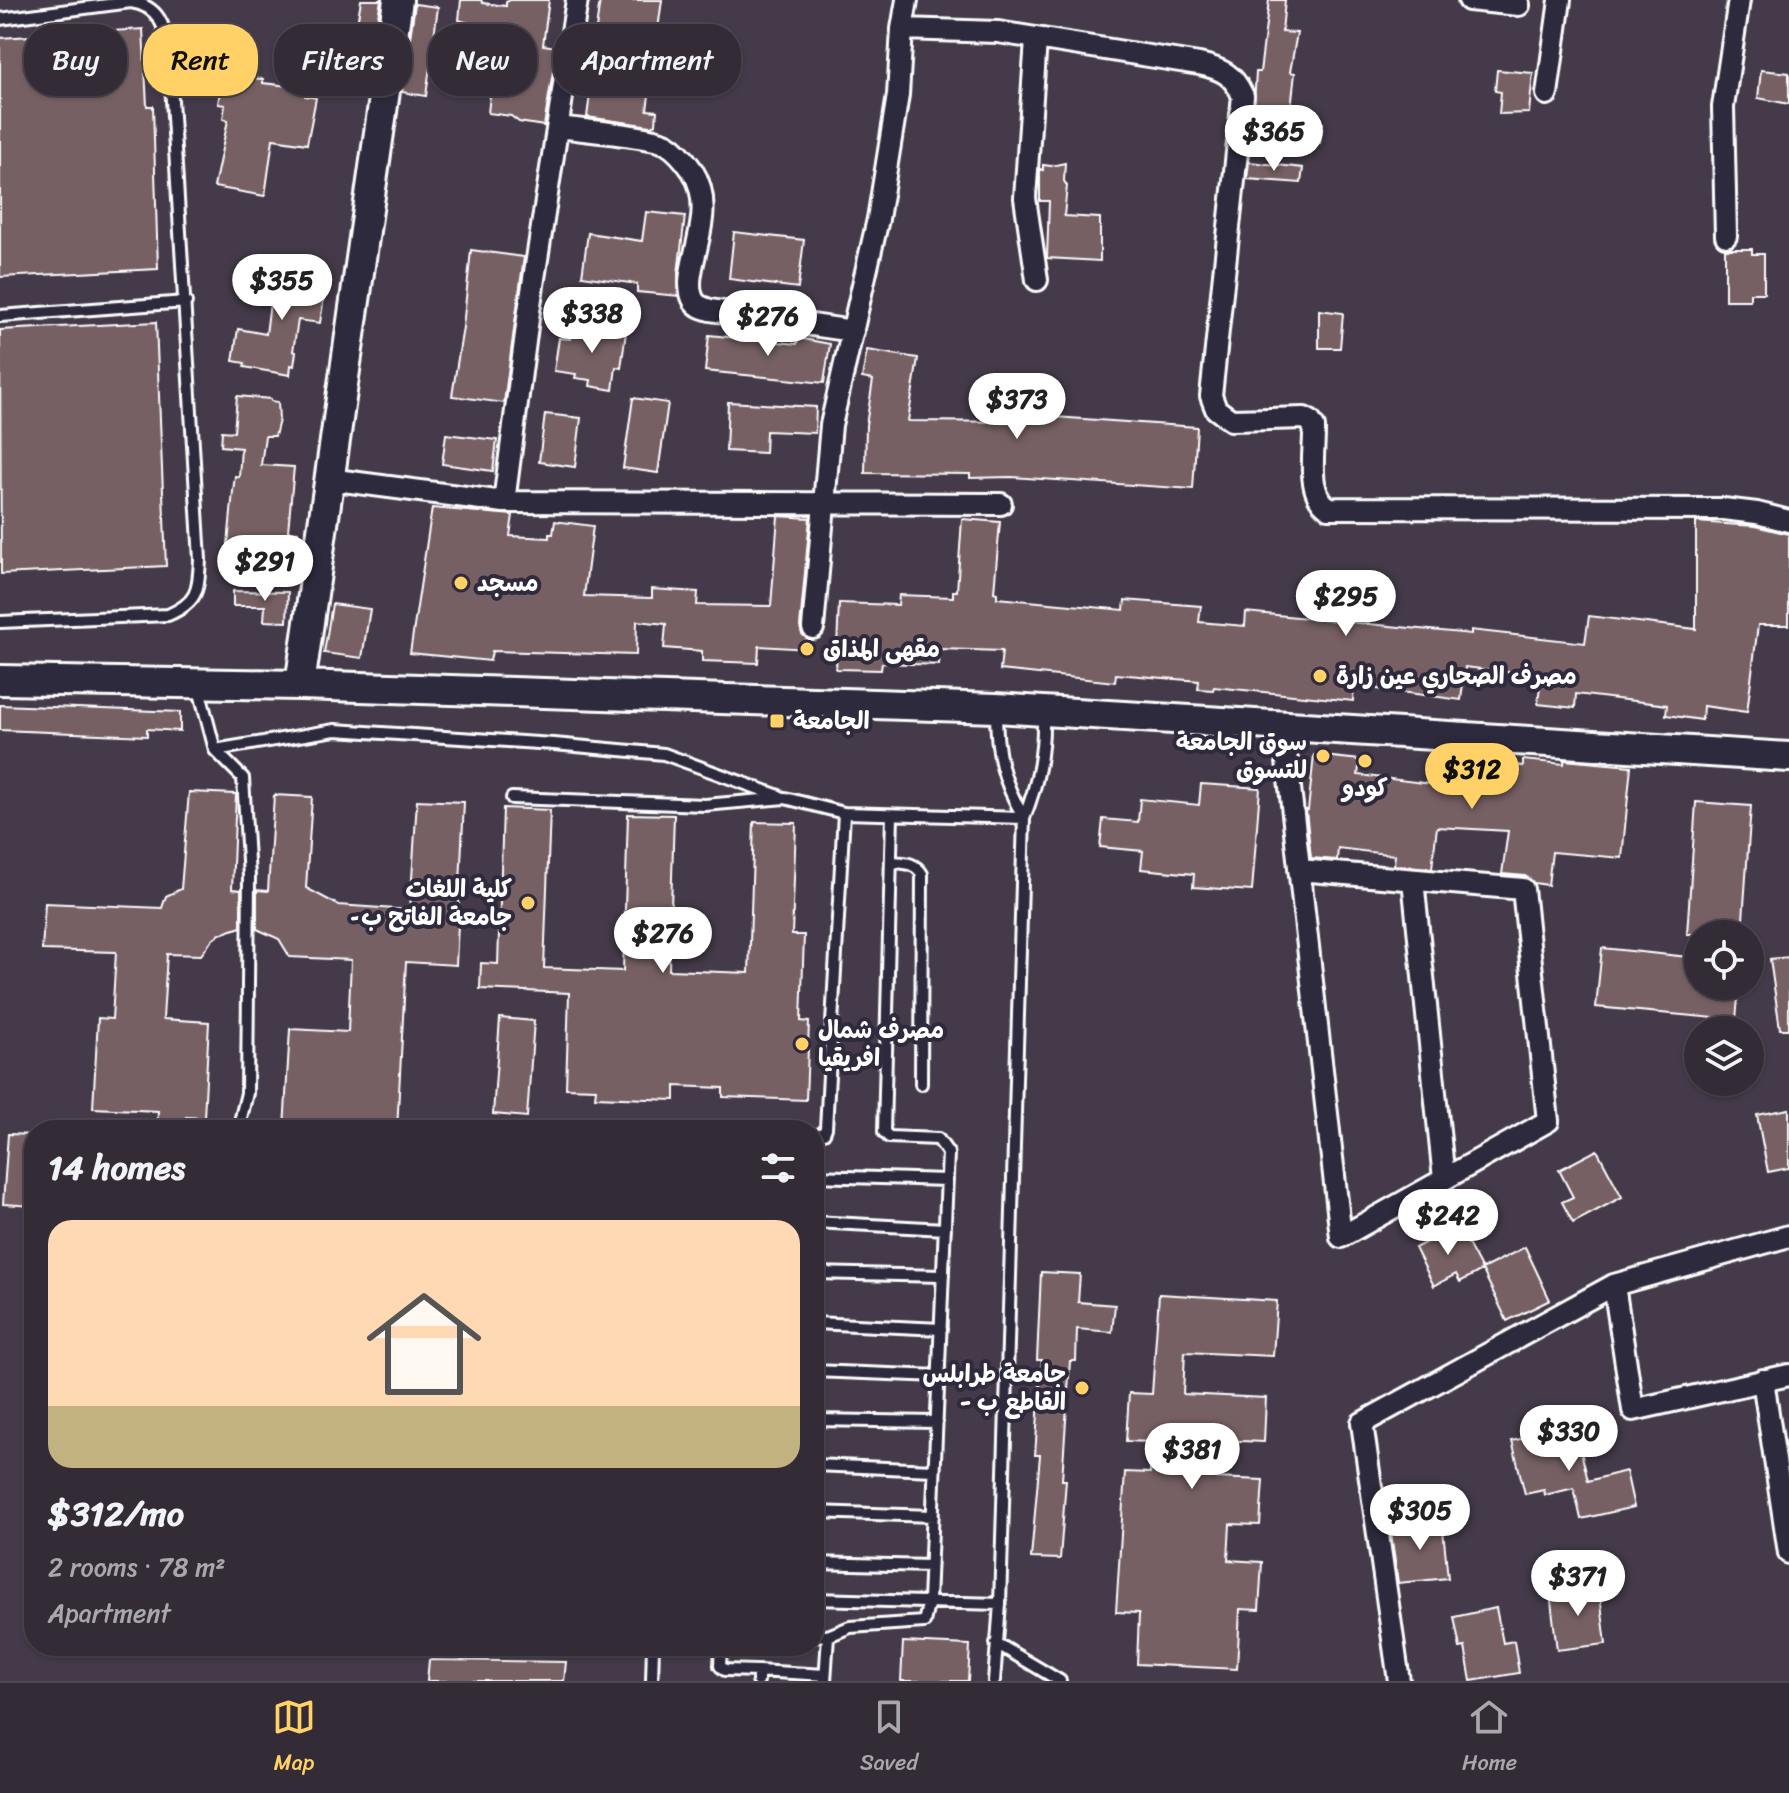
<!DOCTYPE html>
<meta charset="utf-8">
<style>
:root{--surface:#332c37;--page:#3b343f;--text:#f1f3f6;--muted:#a9a7ad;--line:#4e4852;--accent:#ffd166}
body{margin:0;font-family:Sriracha,"Playpen Sans Arabic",sans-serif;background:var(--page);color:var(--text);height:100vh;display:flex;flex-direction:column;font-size:30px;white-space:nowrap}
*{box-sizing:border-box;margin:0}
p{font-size:26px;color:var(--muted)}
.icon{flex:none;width:44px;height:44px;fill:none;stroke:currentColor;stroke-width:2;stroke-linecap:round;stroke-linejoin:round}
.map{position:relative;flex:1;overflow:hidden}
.drawer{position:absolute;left:24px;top:1120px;width:800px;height:536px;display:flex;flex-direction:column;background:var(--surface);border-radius:32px;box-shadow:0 2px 6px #0004,0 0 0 2px var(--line)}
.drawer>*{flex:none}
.guide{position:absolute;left:24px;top:24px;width:800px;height:72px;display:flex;gap:16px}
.tools{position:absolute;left:1684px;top:920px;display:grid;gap:16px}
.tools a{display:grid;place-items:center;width:80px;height:80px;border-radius:50%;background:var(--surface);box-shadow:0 2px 6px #0004,0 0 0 2px var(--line);font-size:40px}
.price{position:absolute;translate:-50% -68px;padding:0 18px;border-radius:28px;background:#fff;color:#222;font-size:26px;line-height:52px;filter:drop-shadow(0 2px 4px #0008)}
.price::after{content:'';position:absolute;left:50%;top:48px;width:24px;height:18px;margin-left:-12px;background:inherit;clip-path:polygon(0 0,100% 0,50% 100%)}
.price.selected{background:var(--accent);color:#111}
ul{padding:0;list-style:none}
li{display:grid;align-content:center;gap:16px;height:424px;padding:0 24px}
li span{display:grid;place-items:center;height:248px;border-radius:24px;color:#555}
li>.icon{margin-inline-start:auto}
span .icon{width:144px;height:144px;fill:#fffc;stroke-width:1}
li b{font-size:34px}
h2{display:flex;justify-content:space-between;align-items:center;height:96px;padding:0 24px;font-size:34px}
.pill{padding:0 28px;border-radius:32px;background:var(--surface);box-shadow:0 2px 6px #0004,0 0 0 2px var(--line);font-size:28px;line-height:72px}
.pill.selected{background:var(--accent);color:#111}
.dock{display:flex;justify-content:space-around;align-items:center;height:112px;border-top:2px solid var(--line);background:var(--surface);font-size:22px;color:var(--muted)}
.dock a{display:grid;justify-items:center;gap:4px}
.dock .selected{color:var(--accent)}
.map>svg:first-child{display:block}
</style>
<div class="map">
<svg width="1789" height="1681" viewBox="0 0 1789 1681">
<rect width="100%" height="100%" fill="#443a49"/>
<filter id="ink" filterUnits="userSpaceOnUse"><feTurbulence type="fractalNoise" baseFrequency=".0125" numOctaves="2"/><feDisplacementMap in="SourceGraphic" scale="16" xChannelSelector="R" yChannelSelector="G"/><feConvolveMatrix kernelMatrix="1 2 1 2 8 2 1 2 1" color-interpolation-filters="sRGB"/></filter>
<g filter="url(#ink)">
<!-- building -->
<path fill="#766064" stroke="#fff" stroke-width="2" d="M 361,0 L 381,0 L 376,27 L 357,24 Z
M 461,0 L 481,0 L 483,3 L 506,6 L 506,2 L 510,0 L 549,0 L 543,45 L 557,47 L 544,126 L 519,122 L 511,116 L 488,113 L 497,34 L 476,31 L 476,25 L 459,20 Z
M 600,0 L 662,0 L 647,110 L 657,111 L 656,124 L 651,126 L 587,117 L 594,64 L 591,64 Z
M 1269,0 L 1285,0 L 1282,32 L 1297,33 L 1290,72 L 1295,73 L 1289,126 L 1268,124 L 1265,139 L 1252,138 L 1256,72 L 1260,72 Z
M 415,4 L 438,7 L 426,96 L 402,92 Z
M 143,29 L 147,106 L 153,106 L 158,269 L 0,277 L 0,38 Z
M 1497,70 L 1533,73 L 1529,113 L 1499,114 L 1501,92 L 1495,91 Z
M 1761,70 L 1789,73 L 1789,104 L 1758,98 Z
M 248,78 L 263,79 L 263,83 L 306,88 L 305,96 L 316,98 L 307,144 L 273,139 L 265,196 L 214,187 L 228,120 L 223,119 L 225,105 L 218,104 L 221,85 L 233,86 L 234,81 L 247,82 Z
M 1302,120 L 1323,123 L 1320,143 L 1301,141 Z
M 1249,162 L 1303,168 L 1301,183 L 1247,179 Z
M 1065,163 L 1064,181 L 1067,186 L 1064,216 L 1100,218 L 1100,261 L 1047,258 L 1049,201 L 1040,201 L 1040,169 L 1043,170 L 1043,165 L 1051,166 Z
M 646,212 L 685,216 L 678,274 L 679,296 L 637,292 L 637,284 L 582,276 L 588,233 L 642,241 Z
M 734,232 L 804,240 L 798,288 L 729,279 Z
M 1725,249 L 1752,249 L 1752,254 L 1764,254 L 1764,293 L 1750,293 L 1750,300 L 1725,300 Z
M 471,250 L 524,257 L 504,403 L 452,396 L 463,327 Z
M 268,268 L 327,278 L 320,323 L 298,320 L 293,351 L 296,352 L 294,366 L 291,365 L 290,375 L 244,367 L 245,363 L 233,361 L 238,329 L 266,334 L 272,287 L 266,286 Z
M 1319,310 L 1343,313 L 1340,348 L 1319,348 Z
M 156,322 L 166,566 L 1,574 L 0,330 Z
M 572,325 L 626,332 L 621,368 L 616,367 L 613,390 L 590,386 L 591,380 L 575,378 L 576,374 L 554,371 L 559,338 L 570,339 Z
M 709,335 L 797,344 L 798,338 L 830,344 L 824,383 L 705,371 Z
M 867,350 L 918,358 L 908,421 L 1027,422 L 1027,415 L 1197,427 L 1193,489 L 1011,477 L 970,478 L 970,474 L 865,473 L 866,425 L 873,380 L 862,378 Z
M 237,396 L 271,399 L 271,401 L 278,402 L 279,420 L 275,436 L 265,436 L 261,465 L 294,467 L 288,531 L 298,532 L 297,537 L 303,538 L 299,570 L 230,564 L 231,545 L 228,544 L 233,491 L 235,476 L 239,477 L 241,448 L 221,446 L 222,431 L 234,432 Z
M 633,398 L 668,403 L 658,473 L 623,468 Z
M 728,402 L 816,407 L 815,433 L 766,431 L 765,453 L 726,451 Z
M 545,414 L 581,418 L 575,467 L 539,462 Z
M 446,434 L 497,440 L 493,471 L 442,464 Z
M 432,508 L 513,515 L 510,536 L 549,538 L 549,534 L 553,534 L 555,521 L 593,526 L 584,596 L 652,598 L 652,589 L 698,592 L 697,605 L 771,606 L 778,516 L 810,518 L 800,627 L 802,634 L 809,640 L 809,649 L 759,646 L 758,663 L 702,661 L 702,651 L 664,648 L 666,624 L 637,621 L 636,655 L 492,651 L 490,661 L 410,653 Z
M 962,519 L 1000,522 L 994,592 L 997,593 L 997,598 L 1124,610 L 1125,600 L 1201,606 L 1199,622 L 1245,626 L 1246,612 L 1471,634 L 1471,630 L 1585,643 L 1589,616 L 1696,629 L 1696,522 L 1755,526 L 1789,534 L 1789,625 L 1758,625 L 1747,712 L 1703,706 L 1702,720 L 1666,715 L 1667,705 L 1576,694 L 1575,708 L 1538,704 L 1541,676 L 1465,667 L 1461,700 L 1354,686 L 1353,701 L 1214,687 L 1213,690 L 1198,689 L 1199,681 L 1116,674 L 1115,682 L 1000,670 L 1002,651 L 940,649 L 939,665 L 882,663 L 881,670 L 836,669 L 839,603 L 898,605 L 899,595 L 953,597 L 953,591 L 957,591 Z
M 233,591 L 288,592 L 287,622 L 264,621 L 265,606 L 233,606 Z
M 332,604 L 370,609 L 362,658 L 324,653 Z
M 0,705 L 180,712 L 180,731 L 147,729 L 147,736 L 0,730 Z
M 1314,755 L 1360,760 L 1358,775 L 1439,785 L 1443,755 L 1523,766 L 1523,760 L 1564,764 L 1564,760 L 1631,766 L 1622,858 L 1552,852 L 1548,885 L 1534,883 L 1525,876 L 1502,874 L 1508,831 L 1437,827 L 1432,868 L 1394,865 L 1395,855 L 1338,848 L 1337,860 L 1311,858 L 1306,810 L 1308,810 Z
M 1201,784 L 1260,788 L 1252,891 L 1193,887 L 1194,874 L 1141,869 L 1143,851 L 1100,847 L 1103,819 L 1138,822 L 1140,799 L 1199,805 Z
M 189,792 L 236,794 L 232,889 L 241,890 L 241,927 L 220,934 L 212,940 L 201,955 L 167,954 L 163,1019 L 209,1022 L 204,1118 L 186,1117 L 185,1130 L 157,1130 L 158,1111 L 93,1108 L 98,1018 L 112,1019 L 116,952 L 42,950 L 45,903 L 162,908 L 166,896 L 181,889 Z
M 274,795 L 312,797 L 306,888 L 338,905 L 410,910 L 417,800 L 464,802 L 456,965 L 406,962 L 397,1130 L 284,1128 L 290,1029 L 348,1032 L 351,960 L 290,957 L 279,939 L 257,929 L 257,890 L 268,891 Z
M 1696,802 L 1751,806 L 1742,934 L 1687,934 Z
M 503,808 L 550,810 L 544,968 L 623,971 L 628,814 L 674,815 L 669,970 L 749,973 L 754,822 L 796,823 L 792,935 L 804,935 L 801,1021 L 809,1022 L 806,1100 L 723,1097 L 723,1088 L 675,1086 L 675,1100 L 595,1097 L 596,1089 L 566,1088 L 569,993 L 480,989 L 481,963 L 498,964 Z
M 1602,948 L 1698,958 L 1698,986 L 1739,986 L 1736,1020 L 1596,1007 Z
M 1789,957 L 1789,1029 L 1780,1029 L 1770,959 Z
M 500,1018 L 534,1021 L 527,1117 L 493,1114 Z
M 1789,1109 L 1789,1168 L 1768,1172 L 1757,1115 Z
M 8,1134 L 34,1135 L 34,1206 L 3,1204 Z
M 1597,1150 L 1622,1197 L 1573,1223 L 1562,1202 L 1573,1197 L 1559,1170 Z
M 1458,1225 L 1482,1270 L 1460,1282 L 1456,1274 L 1434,1286 L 1415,1248 Z
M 1525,1247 L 1550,1300 L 1507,1321 L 1482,1269 Z
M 1041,1272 L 1080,1274 L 1078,1302 L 1115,1305 L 1112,1332 L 1077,1329 L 1076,1361 L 1070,1361 L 1062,1480 L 1066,1480 L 1060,1559 L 1031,1558 L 1040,1455 L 1035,1455 L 1042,1360 L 1037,1360 Z
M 1159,1294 L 1277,1301 L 1273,1356 L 1185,1352 L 1183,1394 L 1266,1398 L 1264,1442 L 1218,1440 L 1216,1478 L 1263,1480 L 1260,1525 L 1230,1524 L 1228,1560 L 1262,1562 L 1259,1610 L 1240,1609 L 1237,1669 L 1137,1664 L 1139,1613 L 1116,1612 L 1125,1472 L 1150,1473 L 1151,1442 L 1126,1441 L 1129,1393 L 1152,1394 Z
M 1575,1426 L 1588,1481 L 1626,1471 L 1634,1507 L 1581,1519 L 1574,1488 L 1545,1495 L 1544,1490 L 1525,1494 L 1512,1441 Z
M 1442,1520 L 1448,1578 L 1398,1583 L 1390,1526 Z
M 1599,1587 L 1606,1644 L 1557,1650 L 1550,1593 Z
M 1496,1608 L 1503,1643 L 1514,1641 L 1519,1673 L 1471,1681 L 1465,1647 L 1460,1648 L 1454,1617 Z
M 903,1642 L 970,1645 L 968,1681 L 901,1681 Z
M 429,1660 L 566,1662 L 564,1681 L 427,1681 Z"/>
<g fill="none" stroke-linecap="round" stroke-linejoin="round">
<defs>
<path id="lane" d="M 0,19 L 131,2 C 159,6 165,26 169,51 L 200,560 C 198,591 198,602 168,615 L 0,622
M 0,316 L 186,302
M 198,685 L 215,750 L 243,778 L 249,877 L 247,1093 L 238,1130
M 996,709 C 996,753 1002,780 1024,818
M 215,750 L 335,730 L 554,744 L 664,754 L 779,796
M 512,798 L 705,805 L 785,798 L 844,813 L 1024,818 L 1000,1604 L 994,1681
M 1024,818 C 1038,783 1044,752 1043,715
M 891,862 C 904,863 915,862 922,874 L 921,1084
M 814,1136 L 824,1133 L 826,1128 L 844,813
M 814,1176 L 947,1180
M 814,1222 L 945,1229
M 814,1273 L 943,1276
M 814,1323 L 941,1329
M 814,1371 L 939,1376
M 814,1420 L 937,1422
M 814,1465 L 934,1470
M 814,1512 L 933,1516
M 814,1563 L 930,1566
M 814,1599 L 1000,1604
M 814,1635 L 828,1636
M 996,1643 L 1060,1681
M 721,1646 L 720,1666 L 725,1670 L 758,1671 L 758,1681
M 758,1671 L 825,1675
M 652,1681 L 653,1646
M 825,1681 L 828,1636 L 850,1627 L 924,1622 L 929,1601 L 948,1153 L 938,1139 L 889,1137 L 884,1132 L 892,815"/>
<path id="street" d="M 1469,0 L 1519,5
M 902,29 L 998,32 L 1199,64 C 1222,69 1233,74 1243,96 L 1211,396 L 1216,409 L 1231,420 L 1304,418 L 1310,421 L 1314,427 C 1315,453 1305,493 1329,508 L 1723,509 L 1757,513 L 1789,521
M 1036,40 L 1025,198 L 1037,280
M 1547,94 L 1560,0
M 558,127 C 579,130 653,136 667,144 C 677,150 685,160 692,170 C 722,216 677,272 694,301 C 698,307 704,308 710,310 L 853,331
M 1726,236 L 1723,107 L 1739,0
M 328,479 L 504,502 L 1001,504
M 504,502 L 529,311 L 577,0
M 813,628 L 831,425 L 878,219 L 898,95 L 902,29 L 907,0
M 1283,726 L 1341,1237 L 1548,1121 L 1523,889 L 1299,870
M 1413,880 L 1444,1179
M 1614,1285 L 1633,1410 L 1789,1375
M 1763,1380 L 1789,1553
M 1399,1681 L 1362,1423 L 1614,1285 L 1789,1236"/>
<path id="secondary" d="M 0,680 L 300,685 L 996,708 L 1789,757
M 300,685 L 398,0"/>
</defs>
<!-- lane casing -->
<use href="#lane" stroke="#fff" stroke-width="16"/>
<!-- street casing -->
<use href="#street" stroke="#fff" stroke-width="26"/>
<!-- secondary casing -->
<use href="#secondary" stroke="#fff" stroke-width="34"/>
<!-- lane -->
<use href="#lane" stroke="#2f2a3d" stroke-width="10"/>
<!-- street -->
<use href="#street" stroke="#2f2a3d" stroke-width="20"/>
<!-- secondary -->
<use href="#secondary" stroke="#2f2a3d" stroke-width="28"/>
</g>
</g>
<!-- markers -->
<g fill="#ffd166" stroke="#2f2a3d" stroke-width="3">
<circle cx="461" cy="583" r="8"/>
<circle cx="807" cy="649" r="8"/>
<circle cx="1320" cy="676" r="8"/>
<rect x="769" y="713" width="16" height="16" rx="4"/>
<circle cx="1323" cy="756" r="8"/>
<circle cx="1365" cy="761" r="8"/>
<circle cx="528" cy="903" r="8"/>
<circle cx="802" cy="1044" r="8"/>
<circle cx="1082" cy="1388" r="8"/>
</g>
<g text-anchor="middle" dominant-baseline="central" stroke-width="8" stroke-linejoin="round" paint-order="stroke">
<!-- poi labels -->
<g font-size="24" font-weight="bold" fill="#fff" stroke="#2f2a3d" text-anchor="start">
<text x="477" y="583">مسجد</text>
<text x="823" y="649">مقهى المذاق</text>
<text x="1336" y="676">مصرف الصحاري عين زارة</text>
<text x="793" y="721">الجامعة</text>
<text x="1307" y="742" text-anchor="end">سوق الجامعة<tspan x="1307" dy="28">للتسوق</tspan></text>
<text x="1365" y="788" text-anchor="middle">كودو</text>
<text x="512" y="889" text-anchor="end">كلية اللغات<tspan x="512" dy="28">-جامعة الفاتح ب</tspan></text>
<text x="818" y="1030">مصرف شمال<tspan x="818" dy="28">افريقيا</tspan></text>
<text x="1066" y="1374" text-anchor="end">جامعة طرابلس<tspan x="1066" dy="28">- القاطع ب</tspan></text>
</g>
</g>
</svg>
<div class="tools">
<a><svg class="icon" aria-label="locate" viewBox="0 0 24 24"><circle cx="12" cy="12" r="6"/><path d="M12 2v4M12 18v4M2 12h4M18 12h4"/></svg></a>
<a><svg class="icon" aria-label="layers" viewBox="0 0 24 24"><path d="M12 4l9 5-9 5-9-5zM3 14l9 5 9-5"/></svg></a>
</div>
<b class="price" style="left:1274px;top:173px">$365</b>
<b class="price" style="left:282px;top:322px">$355</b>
<b class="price" style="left:592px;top:355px">$338</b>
<b class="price" style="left:768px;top:358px">$276</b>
<b class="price" style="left:1017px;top:441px">$373</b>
<b class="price" style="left:265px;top:603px">$291</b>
<b class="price" style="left:1346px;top:638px">$295</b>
<b class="price selected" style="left:1472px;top:811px">$312</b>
<b class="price" style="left:663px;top:975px">$276</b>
<b class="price" style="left:1448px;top:1257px">$242</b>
<b class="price" style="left:1569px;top:1473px">$330</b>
<b class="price" style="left:1192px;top:1491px">$381</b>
<b class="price" style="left:1420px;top:1552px">$305</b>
<b class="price" style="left:1578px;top:1618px">$371</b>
<div class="guide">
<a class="pill">Buy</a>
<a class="pill selected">Rent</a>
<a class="pill">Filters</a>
<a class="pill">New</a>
<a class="pill">Apartment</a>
</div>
<section class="drawer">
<h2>14 homes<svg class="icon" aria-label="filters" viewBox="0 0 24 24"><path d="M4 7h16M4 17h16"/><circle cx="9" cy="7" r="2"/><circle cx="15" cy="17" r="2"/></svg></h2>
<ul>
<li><span style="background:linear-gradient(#ffd9b3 75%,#c2b280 0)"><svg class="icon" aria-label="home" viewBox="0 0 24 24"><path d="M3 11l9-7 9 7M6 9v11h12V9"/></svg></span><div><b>$312/mo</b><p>2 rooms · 78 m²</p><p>Apartment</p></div></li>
</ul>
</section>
</div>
<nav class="dock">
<a class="selected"><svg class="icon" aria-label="map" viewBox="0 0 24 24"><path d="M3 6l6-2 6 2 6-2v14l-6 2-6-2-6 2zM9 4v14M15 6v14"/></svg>Map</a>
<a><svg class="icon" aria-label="saved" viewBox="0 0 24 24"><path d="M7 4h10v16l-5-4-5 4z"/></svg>Saved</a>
<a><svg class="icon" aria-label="home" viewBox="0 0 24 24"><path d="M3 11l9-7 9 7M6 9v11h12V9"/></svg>Home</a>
</nav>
